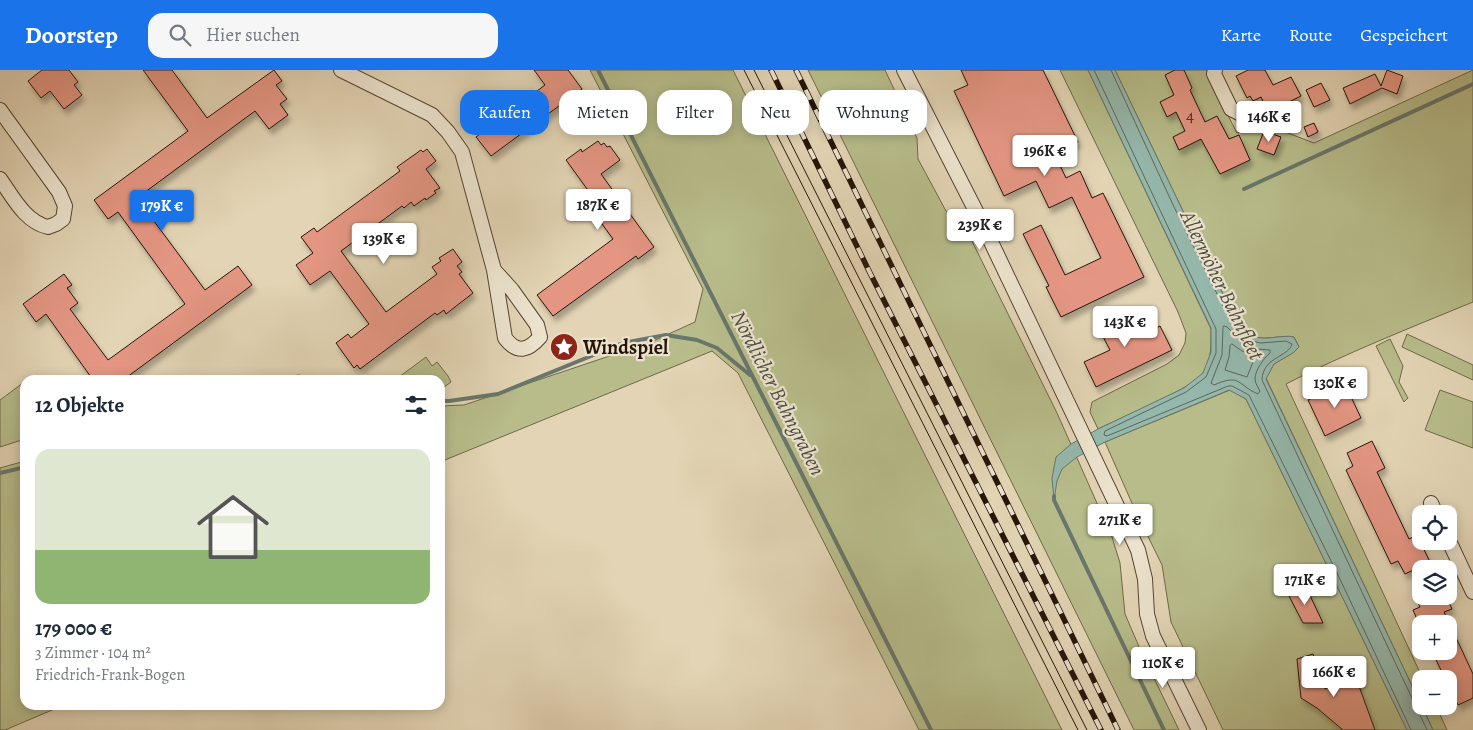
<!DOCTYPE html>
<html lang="de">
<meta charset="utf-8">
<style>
:root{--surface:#fff;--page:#f6f6f7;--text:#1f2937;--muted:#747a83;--line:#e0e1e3;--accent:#1a73e8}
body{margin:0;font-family:Alegreya,serif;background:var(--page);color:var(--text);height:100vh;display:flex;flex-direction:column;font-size:19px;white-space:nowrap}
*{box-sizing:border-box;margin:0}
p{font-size:16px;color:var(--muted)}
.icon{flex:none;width:28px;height:28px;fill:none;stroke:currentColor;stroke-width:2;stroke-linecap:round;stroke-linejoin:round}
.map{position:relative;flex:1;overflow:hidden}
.details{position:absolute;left:20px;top:305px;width:425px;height:335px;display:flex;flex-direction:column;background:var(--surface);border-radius:15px;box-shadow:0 2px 12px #0003}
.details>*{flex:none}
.top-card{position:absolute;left:460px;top:20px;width:475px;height:45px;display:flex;gap:10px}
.fabs{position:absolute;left:1412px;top:435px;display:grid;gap:10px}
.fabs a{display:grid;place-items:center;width:45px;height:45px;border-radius:10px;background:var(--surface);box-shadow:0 2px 12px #0003;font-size:25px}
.price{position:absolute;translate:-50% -42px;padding:0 11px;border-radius:5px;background:#fff;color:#222;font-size:16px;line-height:32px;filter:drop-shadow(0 1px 2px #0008)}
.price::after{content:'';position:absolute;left:50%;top:30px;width:15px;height:11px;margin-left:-8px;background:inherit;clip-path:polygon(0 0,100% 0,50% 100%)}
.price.selected{background:var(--accent);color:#fff}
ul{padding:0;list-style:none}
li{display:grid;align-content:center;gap:10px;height:265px;padding:0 15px}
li+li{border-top:1px solid var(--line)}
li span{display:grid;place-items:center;height:155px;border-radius:15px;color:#555}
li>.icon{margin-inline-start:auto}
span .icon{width:90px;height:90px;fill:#fffc;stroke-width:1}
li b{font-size:21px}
h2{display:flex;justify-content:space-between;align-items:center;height:60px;padding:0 15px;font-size:21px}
.chip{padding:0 18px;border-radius:15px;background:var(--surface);box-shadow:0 2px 12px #0003;font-size:18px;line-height:45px}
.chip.selected{background:var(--accent);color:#fff}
header{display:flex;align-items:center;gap:30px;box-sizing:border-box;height:70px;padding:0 25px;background:var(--accent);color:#fff}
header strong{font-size:24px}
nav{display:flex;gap:28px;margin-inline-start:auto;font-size:18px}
.search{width:350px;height:45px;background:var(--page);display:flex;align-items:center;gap:12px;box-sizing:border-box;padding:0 18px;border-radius:15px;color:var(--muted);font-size:19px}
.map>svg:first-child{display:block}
</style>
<header>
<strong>Doorstep</strong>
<div class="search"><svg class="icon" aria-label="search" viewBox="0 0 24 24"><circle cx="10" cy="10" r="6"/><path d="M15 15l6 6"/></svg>Hier suchen</div>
<nav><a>Karte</a><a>Route</a><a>Gespeichert</a></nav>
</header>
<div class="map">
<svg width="1473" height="660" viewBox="0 0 1473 660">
<defs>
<filter id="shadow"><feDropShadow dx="3" dy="5.5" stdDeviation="2.5" flood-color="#0004"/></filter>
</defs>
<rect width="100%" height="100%" fill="#e2d4b4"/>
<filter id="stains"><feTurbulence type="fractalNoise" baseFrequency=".004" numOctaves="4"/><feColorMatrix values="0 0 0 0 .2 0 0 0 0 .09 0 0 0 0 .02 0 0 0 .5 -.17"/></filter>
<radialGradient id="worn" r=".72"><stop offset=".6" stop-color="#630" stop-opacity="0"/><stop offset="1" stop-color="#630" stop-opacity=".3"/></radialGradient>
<!-- green -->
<path fill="#b7bc8a" stroke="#6e6849" d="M 590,0 L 733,0 L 1062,660 L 919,660 L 738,303 L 712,281 L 440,392 L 440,336 L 464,335 L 651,272 L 695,252 L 703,219 Z
M 808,0 L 885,0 L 917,68 L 918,89 L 946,141 L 967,161 L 1057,343 L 1112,467 L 1120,493 L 1125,544 L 1140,579 L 1179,660 L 1134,660 Z
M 1060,0 L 1088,0 L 1211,259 C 1211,273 1212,291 1203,303 C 1190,320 1120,348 1098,359 L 1090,342 L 1092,332 L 1167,294 L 1179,285 L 1185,273 L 1186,263 L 1178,242 Z
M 1115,0 L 1208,0 L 1207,4 L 1237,63 L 1259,52 L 1314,73 L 1473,0 L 1473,232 C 1410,258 1346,283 1286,314 L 1423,609 L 1421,609 L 1421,635 L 1266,308 L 1274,294 L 1292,283 L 1299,277 L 1294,267 C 1280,264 1262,273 1250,264 C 1244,260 1240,254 1235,249 Z
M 1407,264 L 1473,295 L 1473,310 L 1402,277 Z
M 1390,269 L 1403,296 L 1399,312 L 1408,328 L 1404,332 L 1376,276 Z
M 426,287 L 432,296 L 437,292 L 448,306 L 451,312 L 440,320 L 440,310 L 395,310 Z
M 299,305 L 319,310 L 267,310 Z
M 23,313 L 25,315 L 25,369 L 0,377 L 0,330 Z
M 1230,320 L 1246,329 L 1407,660 L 1223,660 L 1171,552 L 1162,495 L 1135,440 L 1105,372 Z
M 1440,320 L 1473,332 L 1473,378 L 1425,360 Z
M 25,391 L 25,635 L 64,635 L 5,660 L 0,660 L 0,398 Z
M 1422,636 L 1436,636 L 1447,660 L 1433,660 Z"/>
<!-- water -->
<path fill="#95b8ac" stroke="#69766a" d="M 1088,0 L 1115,0 L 1235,249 C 1240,254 1244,260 1250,264 C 1262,273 1280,264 1294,267 L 1299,277 L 1293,283 L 1274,294 L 1266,309 L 1433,660 L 1407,660 L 1246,329 L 1229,320 L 1105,372 L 1077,387 L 1062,399 L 1057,411 L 1054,430 L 1052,408 L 1056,387 L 1071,374 L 1098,359 L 1184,318 L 1203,303 L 1211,282 L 1211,258 Z"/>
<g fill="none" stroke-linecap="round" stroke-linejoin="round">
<!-- shore -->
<path stroke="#5e665a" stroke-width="1" d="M 1094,0 L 1216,259 L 1216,283 L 1206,307 L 1186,322 L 1105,361 L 1104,365 L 1107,366 L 1228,316 L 1232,316 L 1249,325 L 1339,507 L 1411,660
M 1111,0 L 1174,137 L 1231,252 L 1249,270 L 1260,273 L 1286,271 L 1292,274 C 1288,288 1263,286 1262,310 L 1427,660
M 1224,256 L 1227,257 L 1246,275 L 1258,279 L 1270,280 L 1270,283 C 1264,288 1255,300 1255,309 C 1255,313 1258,317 1260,321 L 1258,324 C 1237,315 1241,303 1214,315 L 1211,313 L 1222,285 L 1223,258 Z
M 1232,274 L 1242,281 L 1255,287 L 1247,307 L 1225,300 L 1229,287 L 1230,276 Z"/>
<!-- stream -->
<path stroke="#69766a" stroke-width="4" d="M 598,0 L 931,660
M 1244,119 L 1473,14
M 259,310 L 299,308 L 310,310
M 440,331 L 449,331 L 498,324 L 623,273 L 666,265 L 697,270 L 717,278 L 750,305
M 0,403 L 25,397
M 1054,426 L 1054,430 L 1164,660"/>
</g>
<!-- building -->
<path fill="#e49683" stroke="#261408" filter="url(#shadow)" d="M 42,0 L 69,0 L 78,12 L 74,15 L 82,25 L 64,39 L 50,21 L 41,28 L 28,11 Z
M 143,0 L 172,0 L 207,48 L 274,0 L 282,11 L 276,15 L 287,29 L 280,34 L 288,45 L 269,59 L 255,41 L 137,128 L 205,220 L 238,196 L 252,215 L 123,310 L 93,310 L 46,244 L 36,252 L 23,234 L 64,204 L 72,215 L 67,218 L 78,233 L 70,239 L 108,290 L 185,234 L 118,142 L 108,149 L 94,130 L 188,61 Z
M 534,0 L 568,0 L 582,19 L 491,86 L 476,67 L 545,15 Z
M 961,0 L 1043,0 L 1078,72 L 1054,83 L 1066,108 L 1080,101 L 1092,128 L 1103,123 L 1144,207 L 1061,247 L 1046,217 L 1049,216 L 1023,164 L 1041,155 L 1065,205 L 1101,188 L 1072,127 L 1049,138 L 1036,111 L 1004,126 L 954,21 L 968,15 Z
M 1175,0 L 1184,0 L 1192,18 L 1190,20 L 1205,52 L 1217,46 L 1229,69 L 1239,65 L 1250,90 L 1220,104 L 1201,69 L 1179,80 L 1173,67 L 1185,61 L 1176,42 L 1167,47 L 1160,32 L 1174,25 L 1165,5 Z
M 1248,0 L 1265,0 L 1273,15 L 1291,7 L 1301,26 L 1285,34 L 1289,41 L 1272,50 L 1261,27 L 1253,31 L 1250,26 L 1247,28 L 1236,6 Z
M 1387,0 L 1403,6 L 1397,24 L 1382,18 L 1350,34 L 1343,18 L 1375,4 L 1381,16 Z
M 1321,13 L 1330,30 L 1314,37 L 1306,20 Z
M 1314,53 L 1318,62 L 1308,67 L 1304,57 Z
M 1264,61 L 1281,67 L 1274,85 L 1257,79 Z
M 598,71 L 601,75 L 604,73 L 607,77 L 610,76 L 620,90 L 601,104 L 654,177 L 638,189 L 636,186 L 553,246 L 537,225 L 613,169 L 583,128 L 590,123 L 566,90 L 581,79 L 582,82 Z
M 427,79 L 436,91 L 426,99 L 440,118 L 434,121 L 436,123 L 426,130 L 425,128 L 414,136 L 411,132 L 404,138 L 402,136 L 341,181 L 386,242 L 437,204 L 432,197 L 441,191 L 439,188 L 453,179 L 462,192 L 457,196 L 462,202 L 459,204 L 473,223 L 446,244 L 444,240 L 437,245 L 435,243 L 360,299 L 357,295 L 354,298 L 336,273 L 348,264 L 351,268 L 369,254 L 330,201 L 310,215 L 296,195 L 313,183 L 301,167 L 314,158 L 317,162 L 400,101 L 397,97 L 421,80 L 423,82 Z
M 1126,238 L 1139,266 L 1160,256 L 1172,280 L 1096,317 L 1084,292 L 1110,280 L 1096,253 Z
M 1344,312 L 1361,348 L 1325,366 L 1308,330 Z
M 1372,371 L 1385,398 L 1377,402 L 1409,469 L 1417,465 L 1430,492 L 1405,504 L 1398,491 L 1391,494 L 1346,400 L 1353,396 L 1347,383 Z
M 1305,515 L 1323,553 L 1303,553 L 1288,524 Z
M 1415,526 L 1446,526 L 1452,539 L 1444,542 L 1473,604 L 1473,628 L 1458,635 L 1449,616 L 1449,609 L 1445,609 L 1432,581 L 1449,581 L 1449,554 L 1419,554 L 1413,540 L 1420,537 Z
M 1313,584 L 1325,619 L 1356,608 L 1375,660 L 1343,660 L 1317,638 L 1301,628 L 1297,589 Z"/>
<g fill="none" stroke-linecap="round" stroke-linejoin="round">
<defs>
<path id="minor" d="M 341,0 L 432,45 L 448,62 L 462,82 L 494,200 L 505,268 C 517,284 528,281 540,267 L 537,255 L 512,220 L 494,200
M 904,0 L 982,153 L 1138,480 L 1145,509 L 1147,544 L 1153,566 L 1199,660
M 1215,0 L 1214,4 L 1231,39 L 1243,45 L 1256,49
M 0,40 L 59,122 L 65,136 L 63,149 L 56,154 L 48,157 C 25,152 13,127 0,109
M 1431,433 L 1436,444
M 1449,471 L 1473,522"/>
</defs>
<!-- minor casing -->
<use href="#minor" stroke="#543" stroke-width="16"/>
<!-- minor -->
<use href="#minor" stroke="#ece3ce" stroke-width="14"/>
<!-- tram -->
<path stroke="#261408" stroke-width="1" d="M 744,0 L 1078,660
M 754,0 L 1087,660"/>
<defs>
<path id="rail" d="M 771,0 L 870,203 L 1101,660
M 796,0 L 1118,660"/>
</defs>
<!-- rail casing -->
<use href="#rail" stroke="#261408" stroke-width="5.5"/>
<!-- rail -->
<use href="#rail" stroke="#ece3ce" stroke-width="4" stroke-dasharray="11" stroke-linecap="butt"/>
</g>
<!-- icons -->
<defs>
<symbol id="sight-disc" viewBox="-11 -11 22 22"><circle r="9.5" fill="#8f2418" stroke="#ece3ce"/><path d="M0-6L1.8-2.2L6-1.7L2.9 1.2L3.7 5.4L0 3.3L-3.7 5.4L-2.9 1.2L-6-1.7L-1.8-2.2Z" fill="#fff"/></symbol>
</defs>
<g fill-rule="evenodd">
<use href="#sight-disc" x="548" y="261" width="32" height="32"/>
</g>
<g text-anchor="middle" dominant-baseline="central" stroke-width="4.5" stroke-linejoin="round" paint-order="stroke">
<!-- number labels -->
<g font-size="18" fill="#563427">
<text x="1190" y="45">4</text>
</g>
<!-- poi labels -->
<g font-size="20" font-weight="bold" fill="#261408" stroke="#ece3ce" text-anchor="start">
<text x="583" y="277">Windspiel</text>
</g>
<!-- water labels -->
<g font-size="21" font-style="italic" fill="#4d4d41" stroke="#ece3ce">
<text transform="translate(1222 215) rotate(64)">Allermöher Bahnfleet</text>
<text transform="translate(778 323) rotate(63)">Nördlicher Bahngraben</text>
</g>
</g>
<rect width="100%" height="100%" filter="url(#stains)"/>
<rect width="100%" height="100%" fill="url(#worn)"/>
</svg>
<div class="fabs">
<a><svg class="icon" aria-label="locate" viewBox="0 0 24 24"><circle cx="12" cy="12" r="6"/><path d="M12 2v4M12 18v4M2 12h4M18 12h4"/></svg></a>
<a><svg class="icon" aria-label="layers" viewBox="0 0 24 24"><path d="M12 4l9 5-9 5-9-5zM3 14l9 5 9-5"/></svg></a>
<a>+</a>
<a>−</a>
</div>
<b class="price" style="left:1269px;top:73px">146K €</b>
<b class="price" style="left:1045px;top:107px">196K €</b>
<b class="price" style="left:598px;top:161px">187K €</b>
<b class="price selected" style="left:162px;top:162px">179K €</b>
<b class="price" style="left:980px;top:181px">239K €</b>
<b class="price" style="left:384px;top:195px">139K €</b>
<b class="price" style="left:1125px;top:278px">143K €</b>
<b class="price" style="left:1335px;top:339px">130K €</b>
<b class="price" style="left:1120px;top:476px">271K €</b>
<b class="price" style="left:1305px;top:536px">171K €</b>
<b class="price" style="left:1163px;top:619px">110K €</b>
<b class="price" style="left:1334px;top:628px">166K €</b>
<div class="top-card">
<a class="chip selected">Kaufen</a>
<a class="chip">Mieten</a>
<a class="chip">Filter</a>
<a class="chip">Neu</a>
<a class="chip">Wohnung</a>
</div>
<section class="details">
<h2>12 Objekte<svg class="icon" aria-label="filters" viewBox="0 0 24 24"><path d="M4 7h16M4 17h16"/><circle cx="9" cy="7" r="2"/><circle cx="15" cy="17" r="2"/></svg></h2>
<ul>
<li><span style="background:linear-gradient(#dfe7d0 65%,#8fb573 0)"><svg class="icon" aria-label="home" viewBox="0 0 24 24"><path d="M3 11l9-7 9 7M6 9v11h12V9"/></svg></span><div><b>179 000 €</b><p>3 Zimmer · 104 m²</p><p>Friedrich-Frank-Bogen</p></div></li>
</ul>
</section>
</div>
